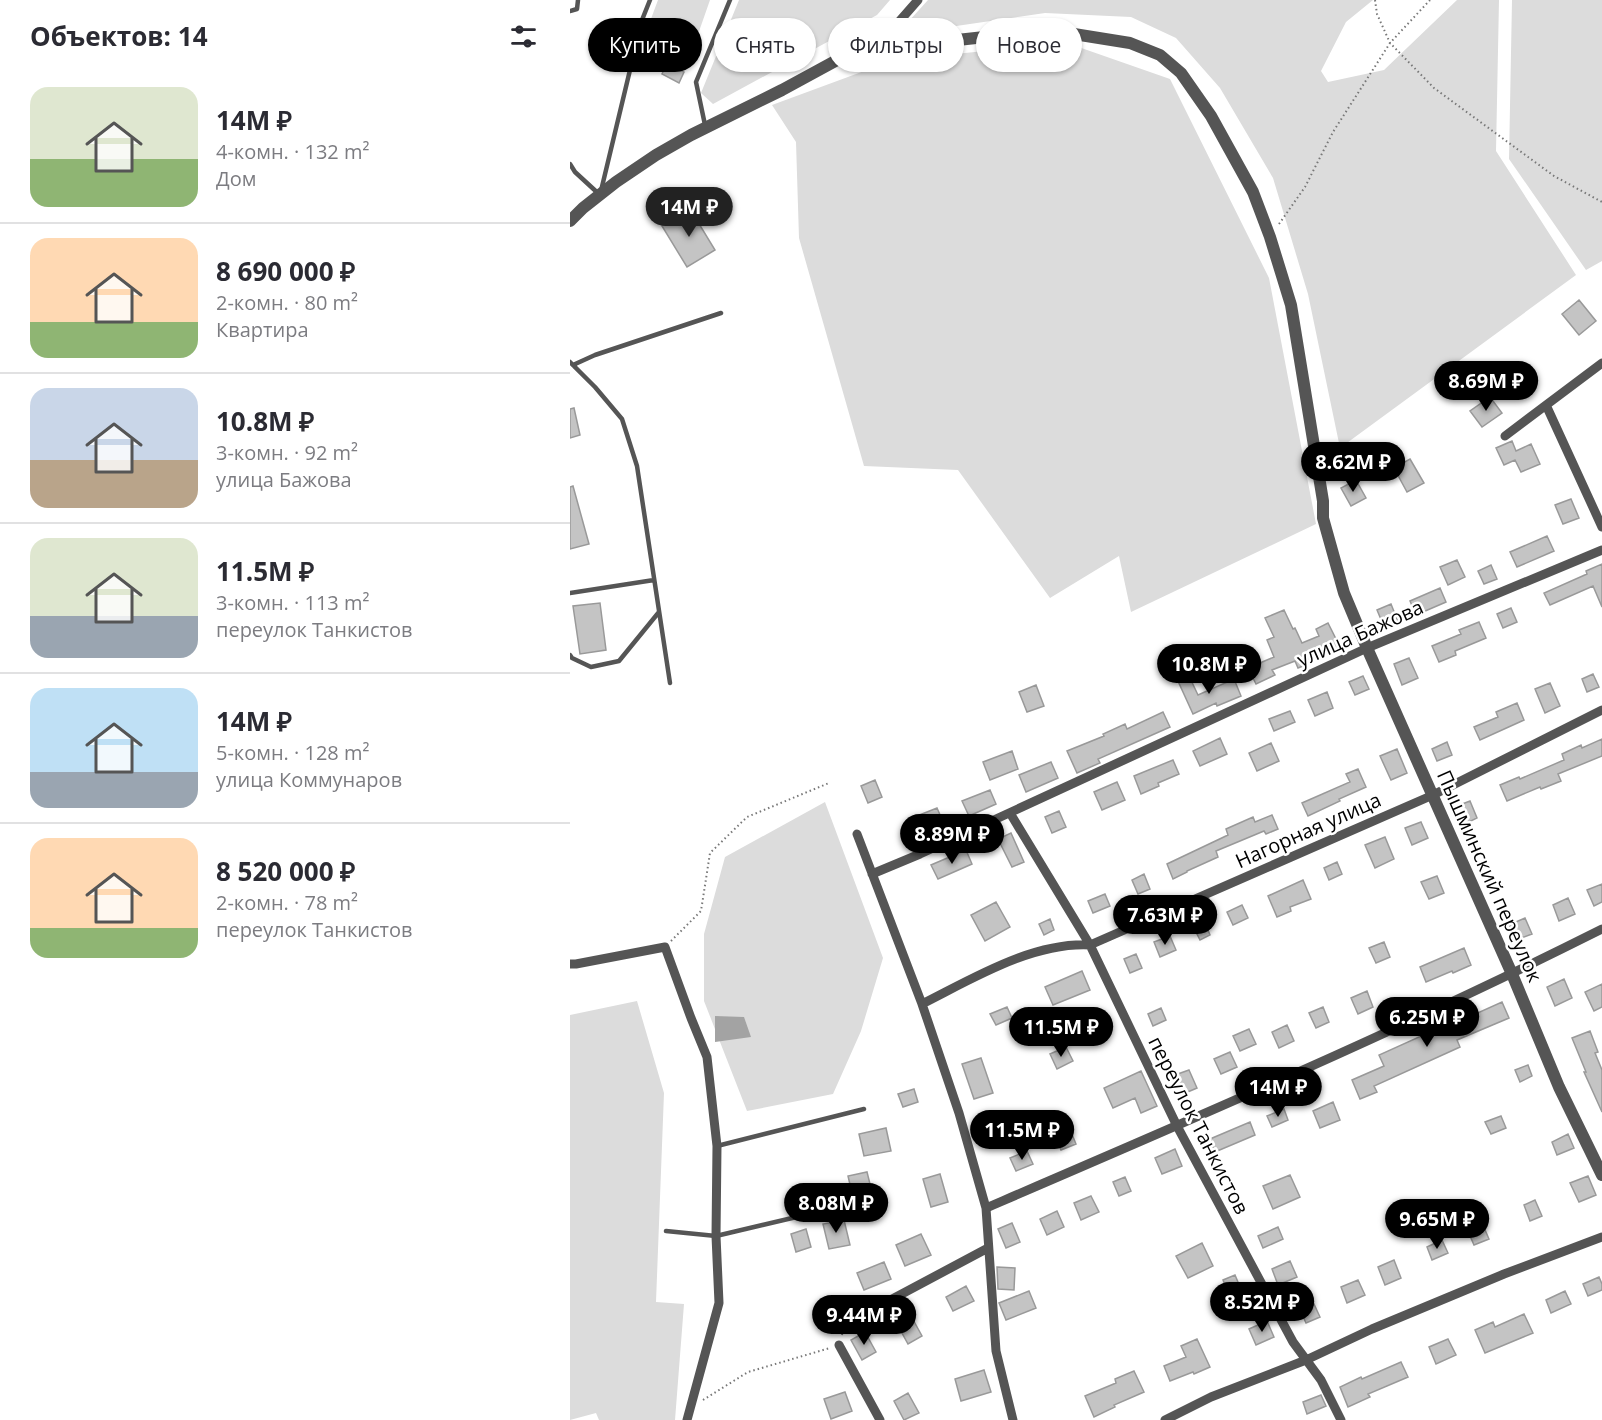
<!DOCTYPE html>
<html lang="ru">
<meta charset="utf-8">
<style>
:root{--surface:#fff;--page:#f2f2f3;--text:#2b2b33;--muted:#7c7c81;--line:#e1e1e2;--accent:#000}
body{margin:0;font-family:"Open Sans",sans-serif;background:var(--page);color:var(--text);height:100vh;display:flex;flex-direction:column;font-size:22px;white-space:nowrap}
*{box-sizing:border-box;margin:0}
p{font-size:20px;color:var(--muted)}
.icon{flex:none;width:33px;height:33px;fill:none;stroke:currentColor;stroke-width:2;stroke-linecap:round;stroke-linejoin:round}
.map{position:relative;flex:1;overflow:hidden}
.details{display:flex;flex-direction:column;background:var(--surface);width:570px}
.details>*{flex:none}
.hud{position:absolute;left:18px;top:18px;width:570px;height:54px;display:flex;gap:12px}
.price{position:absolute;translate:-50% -51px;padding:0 14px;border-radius:21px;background:var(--accent);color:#fff;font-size:20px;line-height:39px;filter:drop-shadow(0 2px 3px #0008)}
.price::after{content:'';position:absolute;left:50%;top:36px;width:18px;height:14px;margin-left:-9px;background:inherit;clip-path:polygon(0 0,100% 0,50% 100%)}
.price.current{background:#222;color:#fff}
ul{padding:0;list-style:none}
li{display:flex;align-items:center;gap:18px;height:150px;padding:0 30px}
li+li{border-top:2px solid var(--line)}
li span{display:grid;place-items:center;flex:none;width:168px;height:120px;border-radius:18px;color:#555}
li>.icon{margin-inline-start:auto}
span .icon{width:72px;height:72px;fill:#fffc;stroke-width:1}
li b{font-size:26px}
h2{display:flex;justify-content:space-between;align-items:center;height:72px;padding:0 30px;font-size:26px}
.tag{padding:0 21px;border-radius:27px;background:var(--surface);box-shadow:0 2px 4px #0004;font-size:21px;line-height:54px}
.tag.current{background:var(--accent);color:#fff}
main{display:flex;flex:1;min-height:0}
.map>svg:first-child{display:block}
</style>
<main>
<section class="details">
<h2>Объектов: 14<svg class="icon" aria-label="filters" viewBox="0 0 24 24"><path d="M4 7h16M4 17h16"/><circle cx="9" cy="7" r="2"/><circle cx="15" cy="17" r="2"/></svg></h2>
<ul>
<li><span style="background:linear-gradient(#dfe7d0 60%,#8fb573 0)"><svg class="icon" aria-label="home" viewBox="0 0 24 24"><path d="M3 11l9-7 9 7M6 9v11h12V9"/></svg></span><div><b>14M ₽</b><p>4-комн. · 132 m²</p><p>Дом</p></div></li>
<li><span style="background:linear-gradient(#ffd9b3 70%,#8fb573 0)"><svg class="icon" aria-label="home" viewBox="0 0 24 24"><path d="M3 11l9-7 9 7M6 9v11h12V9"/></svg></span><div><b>8 690 000 ₽</b><p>2-комн. · 80 m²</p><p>Квартира</p></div></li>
<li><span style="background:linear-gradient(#c9d6e8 60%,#b9a48a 0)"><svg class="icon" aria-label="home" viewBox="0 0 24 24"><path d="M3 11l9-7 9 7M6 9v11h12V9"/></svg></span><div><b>10.8M ₽</b><p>3-комн. · 92 m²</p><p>улица Бажова</p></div></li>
<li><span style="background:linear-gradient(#dfe7d0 65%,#9aa5b1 0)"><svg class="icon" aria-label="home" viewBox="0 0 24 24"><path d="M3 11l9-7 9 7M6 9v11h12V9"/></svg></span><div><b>11.5M ₽</b><p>3-комн. · 113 m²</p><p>переулок Танкистов</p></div></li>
<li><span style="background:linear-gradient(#bfe0f5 70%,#9aa5b1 0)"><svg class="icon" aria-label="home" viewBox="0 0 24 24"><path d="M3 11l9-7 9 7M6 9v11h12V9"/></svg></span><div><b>14M ₽</b><p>5-комн. · 128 m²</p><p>улица Коммунаров</p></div></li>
<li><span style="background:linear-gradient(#ffd9b3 75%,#8fb573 0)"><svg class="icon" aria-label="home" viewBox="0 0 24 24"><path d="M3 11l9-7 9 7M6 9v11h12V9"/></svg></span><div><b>8 520 000 ₽</b><p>2-комн. · 78 m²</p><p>переулок Танкистов</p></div></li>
</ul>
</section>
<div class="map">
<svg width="1032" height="1420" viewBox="0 0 1032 1420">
<rect width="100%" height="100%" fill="#fff"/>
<!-- green -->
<path fill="#dcdcdc" d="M 88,0 L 140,0 L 119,60 L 72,43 Z
M 169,0 L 320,0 L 307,15 L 143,104 L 131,93 Z
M 358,0 L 803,0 L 776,22 L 751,71 L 758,82 L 814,70 L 887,0 L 929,0 L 926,151 L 1006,275 L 770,448 L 738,294 L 703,178 L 650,88 L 606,38 L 561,17 L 475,13 L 345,32 L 339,21 Z
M 942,0 L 1032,0 L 1032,261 L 1016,270 L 939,159 Z
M 497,43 L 600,79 L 699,278 L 746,524 L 561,612 L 549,556 L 480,598 L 388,470 L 294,466 L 229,238 L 226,142 L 202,105 L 324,60 Z
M 255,802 L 313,958 L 291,1031 L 263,1094 L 177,1111 L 134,1001 L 134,934 L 155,857 Z
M 67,1001 L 94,1093 L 86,1302 L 114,1304 L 105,1420 L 29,1420 L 26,1413 L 0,1420 L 0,1015 Z"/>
<!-- water -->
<path fill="#a3a3a3" d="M 145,1016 L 174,1017 L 181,1037 L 145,1042 Z"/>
<!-- building -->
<path fill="#c4c4c4" stroke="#999" stroke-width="1.5" d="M 97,63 L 114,72 L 109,83 L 92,74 Z
M 120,209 L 145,250 L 117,267 L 92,226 Z
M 1009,300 L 1026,321 L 1009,335 L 992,314 Z
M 920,397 L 932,413 L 912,427 L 900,411 Z
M 4,408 L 10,435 L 0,438 L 0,409 Z
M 942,441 L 946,451 L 961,444 L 970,464 L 951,472 L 945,460 L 934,465 L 926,448 Z
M 840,459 L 854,483 L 837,492 L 824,468 Z
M 786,480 L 796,498 L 781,506 L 771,488 Z
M 3,486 L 19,544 L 0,549 L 0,487 Z
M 1001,499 L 1009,518 L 993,524 L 985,505 Z
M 977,536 L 984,551 L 947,567 L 940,552 Z
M 887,560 L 895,577 L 878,585 L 870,567 Z
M 1032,564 L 1032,607 L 1023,586 L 980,605 L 974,593 L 1017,574 L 1016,571 Z
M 921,565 L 927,579 L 914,584 L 908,571 Z
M 870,588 L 876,602 L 846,615 L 840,601 Z
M 30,603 L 36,650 L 10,654 L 3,606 Z
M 821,604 L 829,624 L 815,629 L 807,610 Z
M 941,608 L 947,622 L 933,628 L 927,614 Z
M 714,610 L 723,629 L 725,628 L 732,643 L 749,636 L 746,629 L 758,623 L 770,647 L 742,660 L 743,662 L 728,668 L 725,661 L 702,670 L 705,675 L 686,684 L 678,668 L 704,657 L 697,640 L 704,637 L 695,618 Z
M 909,622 L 916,638 L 885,651 L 886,655 L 869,662 L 862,646 L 891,634 L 889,630 Z
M 839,658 L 848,678 L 832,685 L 824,664 Z
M 1023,674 L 1029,687 L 1017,692 L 1012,679 Z
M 619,676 L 628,695 L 664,679 L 671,696 L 647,706 L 646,703 L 623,714 L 608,681 Z
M 793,676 L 799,689 L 785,695 L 779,682 Z
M 980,683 L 990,706 L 975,713 L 965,689 Z
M 466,685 L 474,706 L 457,712 L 449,692 Z
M 757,692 L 763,708 L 745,716 L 738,700 Z
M 947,703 L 954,720 L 910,740 L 904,727 L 928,717 L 926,712 Z
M 720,711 L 725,722 L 704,731 L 699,719 Z
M 593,712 L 600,727 L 528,759 L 530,763 L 507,773 L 497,751 L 534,736 L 533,734 L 555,724 L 557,729 Z
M 650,738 L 657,754 L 630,766 L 623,751 Z
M 1032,739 L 1032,756 L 988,774 L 991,781 L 971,789 L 970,787 L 937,801 L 930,785 L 949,777 L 950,779 L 994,760 L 992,754 L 1011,745 L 1012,748 Z
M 877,742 L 882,755 L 867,761 L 862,749 Z
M 701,743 L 709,761 L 687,771 L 679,753 Z
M 827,749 L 837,773 L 821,780 L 810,756 Z
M 442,751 L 448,769 L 420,780 L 413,762 Z
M 603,760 L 609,774 L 588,783 L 589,786 L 571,794 L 564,776 Z
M 481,762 L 488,778 L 456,792 L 449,775 Z
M 788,769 L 796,787 L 769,799 L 770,801 L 738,816 L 732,803 L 780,782 L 776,774 Z
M 305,780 L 312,797 L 298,803 L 291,786 Z
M 547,782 L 555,800 L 532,810 L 524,792 Z
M 420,790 L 426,804 L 399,816 L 392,801 Z
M 900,801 L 907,818 L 895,824 L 887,806 Z
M 367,808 L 375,826 L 355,835 L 347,816 Z
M 489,811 L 496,827 L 482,833 L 475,817 Z
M 702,815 L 708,829 L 696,834 L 694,831 L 646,851 L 648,857 L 617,871 L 617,872 L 603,879 L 597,864 L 658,835 L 656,829 L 683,817 L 685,822 Z
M 851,822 L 858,838 L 842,845 L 835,828 Z
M 441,833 L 454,862 L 442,867 L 428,839 Z
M 815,837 L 824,859 L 805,868 L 795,845 Z
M 396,850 L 402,864 L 368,879 L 361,865 Z
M 767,862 L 772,874 L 759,880 L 754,868 Z
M 574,874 L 580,889 L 568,894 L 562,880 Z
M 867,876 L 874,893 L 859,899 L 851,882 Z
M 733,880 L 741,899 L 720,907 L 721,911 L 707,917 L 698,896 Z
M 1032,884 L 1032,902 L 1024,906 L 1017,890 Z
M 535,894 L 540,906 L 523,913 L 518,901 Z
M 998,898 L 1005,914 L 989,921 L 983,905 Z
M 426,902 L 440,927 L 415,941 L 401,915 Z
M 672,905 L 678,918 L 663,925 L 657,912 Z
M 955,918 L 962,934 L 946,940 L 939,925 Z
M 480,919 L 484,930 L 474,935 L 469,924 Z
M 635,923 L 640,935 L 630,940 L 624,928 Z
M 600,936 L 606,950 L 590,957 L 584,942 Z
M 814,942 L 820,957 L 806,963 L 799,948 Z
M 894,948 L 901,965 L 883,973 L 882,971 L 856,982 L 850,967 Z
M 566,954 L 572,968 L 560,973 L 554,959 Z
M 512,971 L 520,990 L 483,1005 L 475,987 Z
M 994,979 L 1002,998 L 985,1006 L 977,987 Z
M 1032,984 L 1032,1007 L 1024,1011 L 1015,992 Z
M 797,991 L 803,1007 L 788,1014 L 781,998 Z
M 932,1002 L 939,1018 L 887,1040 L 890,1047 L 804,1086 L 807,1092 L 790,1099 L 782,1080 L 814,1066 L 809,1055 L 880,1023 L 881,1025 Z
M 437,1007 L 442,1018 L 426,1025 L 420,1014 Z
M 753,1007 L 759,1022 L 746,1028 L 739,1013 Z
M 591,1008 L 596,1020 L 583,1026 L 578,1014 Z
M 534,1014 L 539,1025 L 526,1031 L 521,1020 Z
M 717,1025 L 724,1041 L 709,1048 L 702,1032 Z
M 679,1029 L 686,1044 L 670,1051 L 663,1036 Z
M 1020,1031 L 1028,1052 L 1025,1053 L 1032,1070 L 1032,1112 L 1014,1072 L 1016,1072 L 1002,1038 Z
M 496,1047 L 503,1061 L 487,1069 L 480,1054 Z
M 660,1052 L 667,1067 L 651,1074 L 644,1059 Z
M 411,1058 L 423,1093 L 404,1099 L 392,1064 Z
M 958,1065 L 962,1076 L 950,1082 L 945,1070 Z
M 619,1070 L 627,1088 L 613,1094 L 605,1075 Z
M 571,1071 L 587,1106 L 571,1113 L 565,1098 L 543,1108 L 534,1088 Z
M 344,1089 L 348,1102 L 333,1107 L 328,1094 Z
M 763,1102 L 770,1120 L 750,1128 L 743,1111 Z
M 714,1109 L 718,1120 L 702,1127 L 697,1116 Z
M 931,1116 L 936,1128 L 921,1134 L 915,1122 Z
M 680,1122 L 685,1135 L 645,1152 L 640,1139 Z
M 499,1127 L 506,1144 L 491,1150 L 484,1134 Z
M 316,1128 L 321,1151 L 294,1156 L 289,1134 Z
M 998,1134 L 1004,1148 L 987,1155 L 982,1142 Z
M 605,1149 L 612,1166 L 592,1174 L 585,1158 Z
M 457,1151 L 463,1164 L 446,1171 L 440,1158 Z
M 297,1172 L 301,1188 L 282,1193 L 278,1176 Z
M 370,1174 L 378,1202 L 361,1207 L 353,1179 Z
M 720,1175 L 730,1197 L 703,1209 L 693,1186 Z
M 1018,1176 L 1026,1195 L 1009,1202 L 1000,1183 Z
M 555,1177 L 561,1191 L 549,1196 L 543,1182 Z
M 521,1196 L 529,1212 L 511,1220 L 504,1203 Z
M 965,1200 L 972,1216 L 960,1221 L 954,1205 Z
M 487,1211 L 494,1227 L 477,1235 L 470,1219 Z
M 274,1220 L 280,1245 L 259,1249 L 253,1224 Z
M 442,1223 L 450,1242 L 436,1248 L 428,1229 Z
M 912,1223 L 919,1239 L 904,1245 L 897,1229 Z
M 708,1227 L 713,1239 L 693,1248 L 688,1236 Z
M 236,1229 L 241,1247 L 226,1252 L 221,1234 Z
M 351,1234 L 361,1255 L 335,1266 L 326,1245 Z
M 872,1240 L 878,1253 L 862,1260 L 857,1247 Z
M 632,1243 L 643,1266 L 618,1278 L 606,1256 Z
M 824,1260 L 831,1278 L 815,1285 L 808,1267 Z
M 720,1261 L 727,1277 L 708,1285 L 702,1269 Z
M 314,1262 L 321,1279 L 294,1290 L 287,1273 Z
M 427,1267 L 445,1268 L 444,1290 L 428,1289 Z
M 665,1275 L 670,1287 L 658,1293 L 653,1280 Z
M 1029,1277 L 1032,1284 L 1032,1290 L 1018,1296 L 1013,1284 Z
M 788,1280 L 795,1295 L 777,1303 L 771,1287 Z
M 396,1286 L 404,1301 L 383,1311 L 376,1297 Z
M 459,1291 L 466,1308 L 436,1320 L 429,1303 Z
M 995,1291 L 1001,1304 L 981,1313 L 976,1300 Z
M 744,1304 L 750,1317 L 736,1323 L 730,1310 Z
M 954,1314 L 963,1333 L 915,1353 L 905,1330 L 923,1322 L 925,1327 Z
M 341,1316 L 352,1336 L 338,1344 L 327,1324 Z
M 697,1321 L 704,1337 L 686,1345 L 679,1329 Z
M 295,1332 L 306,1352 L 292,1360 L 281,1340 Z
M 627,1339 L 640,1367 L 624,1374 L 623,1372 L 600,1381 L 594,1366 L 616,1357 L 611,1346 Z
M 878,1339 L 886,1355 L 866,1364 L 859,1347 Z
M 831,1362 L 838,1377 L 798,1394 L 800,1397 L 778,1407 L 770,1387 L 791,1377 L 792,1379 Z
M 414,1370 L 421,1392 L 391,1401 L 385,1379 Z
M 564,1371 L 574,1392 L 544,1405 L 545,1407 L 524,1417 L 515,1396 L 546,1383 L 545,1379 Z
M 275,1392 L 282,1411 L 261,1419 L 254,1399 Z
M 338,1393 L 349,1413 L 334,1420 L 324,1401 Z
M 751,1395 L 756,1406 L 737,1414 L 733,1402 Z"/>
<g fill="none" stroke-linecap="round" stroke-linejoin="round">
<!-- path -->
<path stroke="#777" stroke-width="2" stroke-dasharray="1.5 3" stroke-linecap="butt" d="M 805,0 L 807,14 L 820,43 L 864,88 L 984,176 L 1032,202
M 709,224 L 735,187 L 763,132 L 820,43 L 860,0
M 101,941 L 131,911 L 140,853 L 177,817 L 259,783
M 272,1335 L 273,1329 L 288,1319
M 133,1400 L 178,1372 L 260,1348"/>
<!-- service -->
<path stroke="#555" stroke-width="4.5" d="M 0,11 L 7,9 L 8,0
M 135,125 L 126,82 L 160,0
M 0,164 L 5,172 L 30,195 L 72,20 L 80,0
M 0,362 L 25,387 L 52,419 L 67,466 L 100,683
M 3,365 L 25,355 L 151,313
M 0,593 L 84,580
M 0,655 L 2,658 L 21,667 L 49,661 L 89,612
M 147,1146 L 294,1109
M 96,1231 L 146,1236 L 252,1211"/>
<!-- minor -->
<path stroke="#555" stroke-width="9" d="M 305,49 L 348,0
M 976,405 L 1032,527
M 935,436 L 1032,363
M 440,813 L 520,945 L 607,1126 L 723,1342 L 751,1380 L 771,1420
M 287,834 L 352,1004 L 389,1113 L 416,1208 L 426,1351 L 443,1420
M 302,874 L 350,854 L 797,648 L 1032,550
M 0,964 L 6,964 L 95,947 L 121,1018 L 137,1057 L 147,1146 L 146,1236 L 149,1303 L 117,1420
M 352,1004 C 402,979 462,942 520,945 L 863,795 L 1032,710
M 416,1208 C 623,1119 831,1030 1032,929
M 296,1313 L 418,1248
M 269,1345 L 310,1420
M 595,1420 L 641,1397 L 736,1360 L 802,1329 L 934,1274 L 1032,1237"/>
<!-- tertiary -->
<path stroke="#555" stroke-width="12" d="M 0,221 L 13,208 L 46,182 L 86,155 L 121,135 L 212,90 L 269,59 L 305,49 L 479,30 L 560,43 L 590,55 L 611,73 L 641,116 L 683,192 L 700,237 L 721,305 L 753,501 L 753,518 L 774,593 L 797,648 L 942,974 L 989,1087 L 1032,1175"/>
</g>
<g text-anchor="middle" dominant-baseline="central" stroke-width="5" stroke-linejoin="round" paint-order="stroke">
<!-- street labels -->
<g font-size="20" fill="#000" stroke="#fff">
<text transform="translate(790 633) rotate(-24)">улица Бажова</text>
<text transform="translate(738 830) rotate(-24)">Нагорная улица</text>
<text transform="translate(920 876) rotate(66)">Пышминский переулок</text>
<text transform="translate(629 1125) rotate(63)">переулок Танкистов</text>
</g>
</g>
</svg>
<b class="price current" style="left:119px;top:238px">14M ₽</b>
<b class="price" style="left:916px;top:412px">8.69M ₽</b>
<b class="price" style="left:783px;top:493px">8.62M ₽</b>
<b class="price" style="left:639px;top:695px">10.8M ₽</b>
<b class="price" style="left:382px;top:865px">8.89M ₽</b>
<b class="price" style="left:595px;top:946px">7.63M ₽</b>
<b class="price" style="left:857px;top:1048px">6.25M ₽</b>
<b class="price" style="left:491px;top:1058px">11.5M ₽</b>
<b class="price" style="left:708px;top:1118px">14M ₽</b>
<b class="price" style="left:452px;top:1161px">11.5M ₽</b>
<b class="price" style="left:266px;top:1234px">8.08M ₽</b>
<b class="price" style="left:867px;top:1250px">9.65M ₽</b>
<b class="price" style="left:692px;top:1333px">8.52M ₽</b>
<b class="price" style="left:294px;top:1346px">9.44M ₽</b>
<div class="hud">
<a class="tag current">Купить</a>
<a class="tag">Снять</a>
<a class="tag">Фильтры</a>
<a class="tag">Новое</a>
</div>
</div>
</main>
